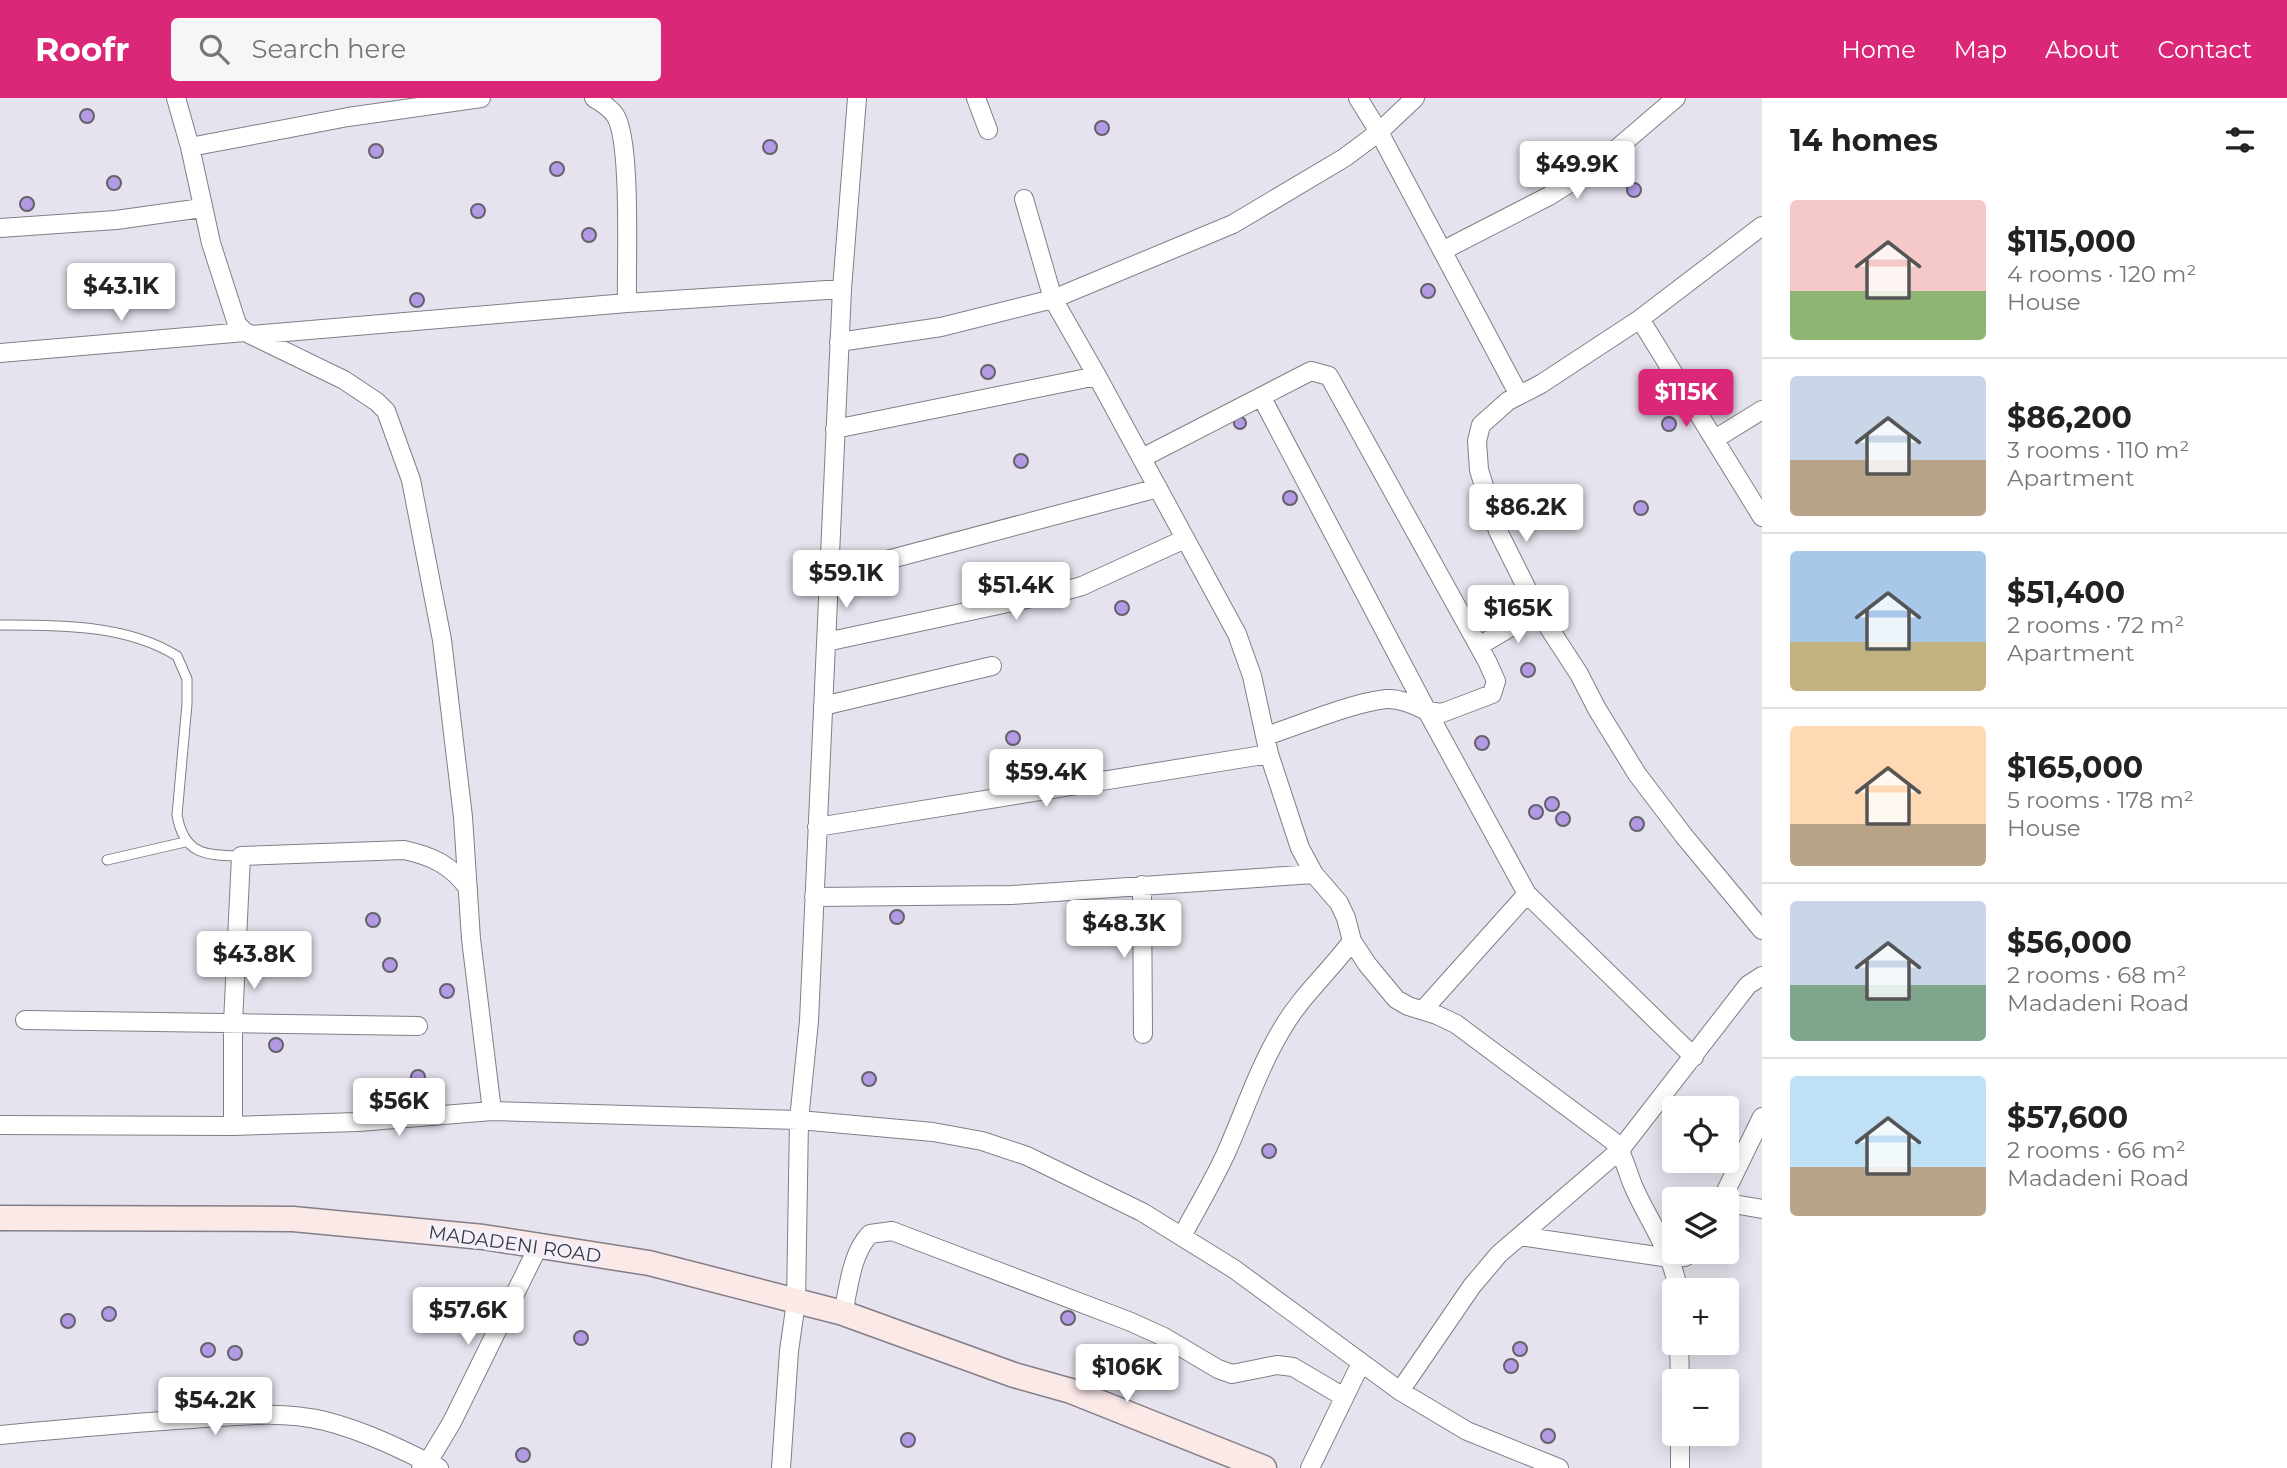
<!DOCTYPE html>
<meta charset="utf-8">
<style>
:root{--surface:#fff;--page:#f6f6f6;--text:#222;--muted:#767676;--line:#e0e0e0;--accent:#db2777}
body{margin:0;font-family:Montserrat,sans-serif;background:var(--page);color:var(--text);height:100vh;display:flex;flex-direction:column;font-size:26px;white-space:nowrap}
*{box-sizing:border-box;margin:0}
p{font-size:23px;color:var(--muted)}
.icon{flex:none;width:38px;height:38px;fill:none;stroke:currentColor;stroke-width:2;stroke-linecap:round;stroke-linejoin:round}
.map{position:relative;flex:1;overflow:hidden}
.sheet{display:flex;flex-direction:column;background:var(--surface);width:525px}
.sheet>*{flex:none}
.controls{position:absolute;left:1662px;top:998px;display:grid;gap:14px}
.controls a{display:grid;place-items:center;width:77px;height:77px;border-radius:7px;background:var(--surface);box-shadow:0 4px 18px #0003;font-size:35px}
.price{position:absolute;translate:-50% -60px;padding:0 16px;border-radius:7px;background:#fff;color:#222;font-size:23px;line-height:46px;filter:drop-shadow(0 2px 4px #0008)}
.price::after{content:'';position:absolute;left:50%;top:42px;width:21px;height:16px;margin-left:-10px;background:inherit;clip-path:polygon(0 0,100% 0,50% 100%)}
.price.on{background:var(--accent);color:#fff}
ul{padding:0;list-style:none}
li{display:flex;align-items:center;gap:21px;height:175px;padding:0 28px}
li+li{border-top:2px solid var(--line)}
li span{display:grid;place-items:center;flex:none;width:196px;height:140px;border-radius:7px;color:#555}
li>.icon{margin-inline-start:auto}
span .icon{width:84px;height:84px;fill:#fffc;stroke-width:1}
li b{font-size:30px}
h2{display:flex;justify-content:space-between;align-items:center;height:84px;padding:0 28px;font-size:30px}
header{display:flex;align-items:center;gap:42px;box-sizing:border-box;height:98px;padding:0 35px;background:var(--accent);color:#fff}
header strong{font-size:33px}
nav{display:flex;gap:38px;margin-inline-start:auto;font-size:24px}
.search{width:490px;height:63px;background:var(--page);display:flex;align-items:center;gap:18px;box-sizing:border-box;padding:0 24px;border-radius:7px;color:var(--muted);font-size:26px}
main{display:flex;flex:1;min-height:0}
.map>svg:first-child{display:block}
</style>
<header>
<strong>Roofr</strong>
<div class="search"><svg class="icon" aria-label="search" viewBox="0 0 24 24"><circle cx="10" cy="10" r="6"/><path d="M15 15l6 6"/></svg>Search here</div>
<nav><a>Home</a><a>Map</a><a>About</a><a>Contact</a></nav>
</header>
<main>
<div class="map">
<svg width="1762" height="1370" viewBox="0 0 1762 1370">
<rect width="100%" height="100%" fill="#e6e3ee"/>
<!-- building -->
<path fill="#b39ae5" stroke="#64616b" stroke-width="2" d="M80 18a7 7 0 1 1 14 0a7 7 0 1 1-14 0Z
M1095 30a7 7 0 1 1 14 0a7 7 0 1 1-14 0Z
M763 49a7 7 0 1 1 14 0a7 7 0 1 1-14 0Z
M369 53a7 7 0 1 1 14 0a7 7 0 1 1-14 0Z
M550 71a7 7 0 1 1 14 0a7 7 0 1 1-14 0Z
M107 85a7 7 0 1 1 14 0a7 7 0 1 1-14 0Z
M1627 92a7 7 0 1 1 14 0a7 7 0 1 1-14 0Z
M20 106a7 7 0 1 1 14 0a7 7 0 1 1-14 0Z
M471 113a7 7 0 1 1 14 0a7 7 0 1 1-14 0Z
M582 137a7 7 0 1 1 14 0a7 7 0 1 1-14 0Z
M1421 193a7 7 0 1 1 14 0a7 7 0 1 1-14 0Z
M410 202a7 7 0 1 1 14 0a7 7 0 1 1-14 0Z
M981 274a7 7 0 1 1 14 0a7 7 0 1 1-14 0Z
M1234 325a6 6 0 1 1 12 0a6 6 0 1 1-12 0Z
M1662 326a7 7 0 1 1 14 0a7 7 0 1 1-14 0Z
M1014 363a7 7 0 1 1 14 0a7 7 0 1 1-14 0Z
M1283 400a7 7 0 1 1 14 0a7 7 0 1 1-14 0Z
M1634 410a7 7 0 1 1 14 0a7 7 0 1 1-14 0Z
M1115 510a7 7 0 1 1 14 0a7 7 0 1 1-14 0Z
M1521 572a7 7 0 1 1 14 0a7 7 0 1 1-14 0Z
M1006 640a7 7 0 1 1 14 0a7 7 0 1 1-14 0Z
M1475 645a7 7 0 1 1 14 0a7 7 0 1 1-14 0Z
M1545 706a7 7 0 1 1 14 0a7 7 0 1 1-14 0Z
M1529 714a7 7 0 1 1 14 0a7 7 0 1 1-14 0Z
M1556 721a7 7 0 1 1 14 0a7 7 0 1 1-14 0Z
M1630 726a7 7 0 1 1 14 0a7 7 0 1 1-14 0Z
M890 819a7 7 0 1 1 14 0a7 7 0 1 1-14 0Z
M366 822a7 7 0 1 1 14 0a7 7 0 1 1-14 0Z
M383 867a7 7 0 1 1 14 0a7 7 0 1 1-14 0Z
M440 893a7 7 0 1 1 14 0a7 7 0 1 1-14 0Z
M269 947a7 7 0 1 1 14 0a7 7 0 1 1-14 0Z
M411 979a7 7 0 1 1 14 0a7 7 0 1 1-14 0Z
M862 981a7 7 0 1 1 14 0a7 7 0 1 1-14 0Z
M1262 1053a7 7 0 1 1 14 0a7 7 0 1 1-14 0Z
M102 1216a7 7 0 1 1 14 0a7 7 0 1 1-14 0Z
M1061 1220a7 7 0 1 1 14 0a7 7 0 1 1-14 0Z
M61 1223a7 7 0 1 1 14 0a7 7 0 1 1-14 0Z
M574 1240a7 7 0 1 1 14 0a7 7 0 1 1-14 0Z
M1513 1251a7 7 0 1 1 14 0a7 7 0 1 1-14 0Z
M201 1252a7 7 0 1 1 14 0a7 7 0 1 1-14 0Z
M228 1255a7 7 0 1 1 14 0a7 7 0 1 1-14 0Z
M1504 1268a7 7 0 1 1 14 0a7 7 0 1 1-14 0Z
M1541 1338a7 7 0 1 1 14 0a7 7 0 1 1-14 0Z
M901 1342a7 7 0 1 1 14 0a7 7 0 1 1-14 0Z
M516 1357a7 7 0 1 1 14 0a7 7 0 1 1-14 0Z"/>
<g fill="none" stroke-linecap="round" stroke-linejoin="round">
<defs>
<path id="lane" d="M 0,527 C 58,527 126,526 177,558 L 187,581 L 187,606 L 177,717 C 184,757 205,757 241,758
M 107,762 L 185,744"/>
<path id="street" d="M 176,0 L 190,49 L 211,145 L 237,226 L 245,234 L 344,282 L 377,304 L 386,313 L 411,382 L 442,542 L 463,719 L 471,841 L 492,1013
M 594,0 C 601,4 610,10 615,17 C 632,42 626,169 627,205
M 976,0 L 988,32
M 1358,0 L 1379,34 L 1519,297
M 190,49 L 348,19 L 481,0
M 1024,101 L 1053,201 L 1097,278 L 1237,536 L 1252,578 L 1269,656 L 1300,750 L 1314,776 L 1339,805 L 1346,820 L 1352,843 C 1330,873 1301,898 1282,931 C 1259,969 1245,1012 1227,1053 C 1214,1082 1197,1110 1182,1138
M 1762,128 L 1640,221 L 1541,286 L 1508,303 L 1481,327 L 1477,343 L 1479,372 L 1498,433 L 1538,513 L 1579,576 L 1597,611 L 1637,676 L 1684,738 L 1762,832
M 0,130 L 116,122 L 202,110
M 1442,153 L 1549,98 L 1594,70 L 1676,0
M 1640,221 L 1762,419
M 251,237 L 627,205 L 842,191
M 839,244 L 941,229 L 1053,201 L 1233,126 L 1344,60 L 1379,34 L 1415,0
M 0,255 L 245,234
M 835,331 L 1097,278
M 1715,341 L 1762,312
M 1142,360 L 1311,273 L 1329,278 L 1487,563 L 1496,583 L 1492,596 L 1442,615 L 1427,613 L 1262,300
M 827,478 L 1158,390
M 826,544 L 1064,493 L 1082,488 L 1185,441
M 1479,548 L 1538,513
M 823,608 L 992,568
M 1266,638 C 1300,627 1351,605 1386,601 C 1400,600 1414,607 1427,613 L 1527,796 L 1694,959
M 817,729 L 1269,656
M 1142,787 L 1143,936
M 814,799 L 1012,797 L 1314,776
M 1352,843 L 1367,866 L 1396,901 L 1408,908 L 1437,917 L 1456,926 L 1613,1043 C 1625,1058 1627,1075 1635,1092 C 1650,1125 1673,1156 1678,1192
M 1423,912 L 1527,796
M 25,922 L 418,928
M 0,1027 L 233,1028 L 358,1024 L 492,1013 L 799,1022 L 933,1034 L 982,1043 L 1027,1058 L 1142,1114 L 1234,1171 L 1400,1293 L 1467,1333 L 1559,1370
M 233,1028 L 233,925 L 241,758 L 404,752 C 432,758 451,767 468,790
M 1722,1101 L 1762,1019
M 1727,1105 L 1762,1111
M 1520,1138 L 1670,1160 L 1685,1159 L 1692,1153
M 843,1215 C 849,1189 851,1156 870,1136 L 892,1133 L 1131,1224 L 1164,1239 L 1218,1271 L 1232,1276 L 1277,1267 L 1293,1269 L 1344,1299
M 1679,1244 L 1680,1283
M 1400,1293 L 1472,1188 L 1499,1156 L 1620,1052 L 1748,887 L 1762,878
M 1680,1335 L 1680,1370
M 0,1337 C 64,1331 128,1325 192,1321 C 236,1318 282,1312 325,1323 C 365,1333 403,1352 439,1370
M 421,1370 L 428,1364 L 452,1324 L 539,1147
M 781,1370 L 789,1253 L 796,1204 L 799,1022 L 809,923 L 842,191 L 857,0
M 1310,1370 L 1361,1265"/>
<path id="secondary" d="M 0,1120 L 293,1121 L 483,1139 L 649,1165 L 843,1215 L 1014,1277 L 1071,1293 L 1264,1370"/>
</defs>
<!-- lane casing -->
<use href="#lane" stroke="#817e88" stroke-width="11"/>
<!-- street casing -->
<use href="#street" stroke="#817e88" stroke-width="20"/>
<!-- secondary casing -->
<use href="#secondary" stroke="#817e88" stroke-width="27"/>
<!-- lane -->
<use href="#lane" stroke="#fff" stroke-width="9"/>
<!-- street -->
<use href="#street" stroke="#fff" stroke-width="18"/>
<!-- secondary -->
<use href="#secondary" stroke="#fbe9e8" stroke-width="24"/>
</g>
<g text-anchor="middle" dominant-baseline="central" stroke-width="7" stroke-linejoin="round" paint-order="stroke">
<!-- street labels -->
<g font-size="19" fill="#39383c" stroke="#f3f0fb">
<text transform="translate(515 1146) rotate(8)">MADADENI ROAD</text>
</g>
</g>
</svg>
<div class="controls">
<a><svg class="icon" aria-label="locate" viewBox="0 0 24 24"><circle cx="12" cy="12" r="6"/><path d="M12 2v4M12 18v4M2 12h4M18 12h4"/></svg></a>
<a><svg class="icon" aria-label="layers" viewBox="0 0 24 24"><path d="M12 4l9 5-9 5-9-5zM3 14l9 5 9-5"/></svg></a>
<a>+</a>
<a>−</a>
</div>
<b class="price" style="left:1577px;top:103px">$49.9K</b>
<b class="price" style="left:121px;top:225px">$43.1K</b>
<b class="price on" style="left:1686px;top:331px">$115K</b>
<b class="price" style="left:1526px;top:446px">$86.2K</b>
<b class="price" style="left:846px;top:512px">$59.1K</b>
<b class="price" style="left:1016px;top:524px">$51.4K</b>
<b class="price" style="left:1518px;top:547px">$165K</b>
<b class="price" style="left:1046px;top:711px">$59.4K</b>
<b class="price" style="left:1124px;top:862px">$48.3K</b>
<b class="price" style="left:254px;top:893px">$43.8K</b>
<b class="price" style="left:399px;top:1040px">$56K</b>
<b class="price" style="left:468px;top:1249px">$57.6K</b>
<b class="price" style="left:1127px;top:1306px">$106K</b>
<b class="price" style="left:215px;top:1339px">$54.2K</b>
</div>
<section class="sheet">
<h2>14 homes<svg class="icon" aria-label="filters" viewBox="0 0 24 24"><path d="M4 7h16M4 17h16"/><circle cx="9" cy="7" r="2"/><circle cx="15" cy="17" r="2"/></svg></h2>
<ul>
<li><span style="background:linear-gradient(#f6c9c9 65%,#8fb573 0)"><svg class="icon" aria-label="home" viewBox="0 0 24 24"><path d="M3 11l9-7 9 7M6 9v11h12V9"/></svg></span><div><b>$115,000</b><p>4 rooms · 120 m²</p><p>House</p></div></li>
<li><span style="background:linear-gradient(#c9d6e8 60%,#b9a48a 0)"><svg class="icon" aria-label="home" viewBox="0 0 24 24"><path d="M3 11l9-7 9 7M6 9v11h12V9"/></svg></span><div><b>$86,200</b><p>3 rooms · 110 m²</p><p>Apartment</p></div></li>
<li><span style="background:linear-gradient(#a9c7e8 65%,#c2b280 0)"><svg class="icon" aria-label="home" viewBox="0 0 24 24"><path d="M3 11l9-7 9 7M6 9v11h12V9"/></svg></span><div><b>$51,400</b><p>2 rooms · 72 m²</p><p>Apartment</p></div></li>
<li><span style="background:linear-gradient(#ffd9b3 70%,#b9a48a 0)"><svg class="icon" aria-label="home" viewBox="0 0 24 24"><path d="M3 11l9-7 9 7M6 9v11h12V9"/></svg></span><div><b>$165,000</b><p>5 rooms · 178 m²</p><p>House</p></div></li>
<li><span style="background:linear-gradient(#c9d6e8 60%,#7fa58c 0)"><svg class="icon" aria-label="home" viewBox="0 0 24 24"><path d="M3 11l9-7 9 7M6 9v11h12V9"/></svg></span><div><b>$56,000</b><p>2 rooms · 68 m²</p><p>Madadeni Road</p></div></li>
<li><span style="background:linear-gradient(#bfe0f5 65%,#b9a48a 0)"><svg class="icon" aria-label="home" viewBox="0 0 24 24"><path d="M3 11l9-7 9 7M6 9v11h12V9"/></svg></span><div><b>$57,600</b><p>2 rooms · 66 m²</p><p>Madadeni Road</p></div></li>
</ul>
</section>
</main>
